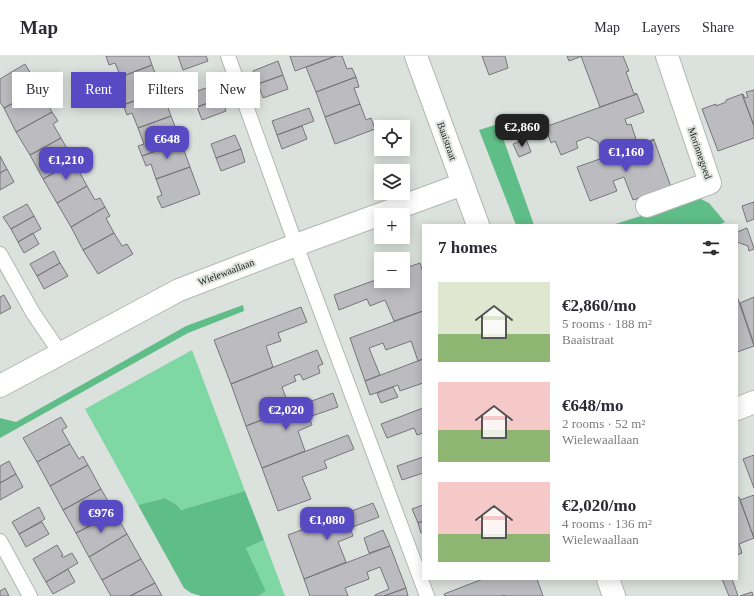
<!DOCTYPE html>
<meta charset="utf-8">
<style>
:root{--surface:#fff;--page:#f7f7f7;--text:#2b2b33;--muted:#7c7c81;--line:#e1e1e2;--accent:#584ac2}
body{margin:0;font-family:Georgia,serif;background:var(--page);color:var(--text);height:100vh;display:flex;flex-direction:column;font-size:15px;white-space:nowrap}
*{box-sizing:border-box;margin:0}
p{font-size:13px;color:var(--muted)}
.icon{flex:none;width:22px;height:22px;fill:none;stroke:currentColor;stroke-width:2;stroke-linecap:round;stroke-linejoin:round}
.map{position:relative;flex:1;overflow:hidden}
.drawer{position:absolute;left:422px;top:168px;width:316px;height:356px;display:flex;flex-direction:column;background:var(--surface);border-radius:0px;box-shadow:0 2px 10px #0003}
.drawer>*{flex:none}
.hud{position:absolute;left:12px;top:16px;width:350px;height:36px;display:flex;gap:8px}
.fabs{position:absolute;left:374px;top:64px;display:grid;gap:8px}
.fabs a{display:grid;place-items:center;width:36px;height:36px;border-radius:0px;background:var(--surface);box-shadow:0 2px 10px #0003;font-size:20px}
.price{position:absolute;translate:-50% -34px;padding:0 9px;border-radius:8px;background:var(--accent);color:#fff;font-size:13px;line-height:26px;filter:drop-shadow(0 1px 2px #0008)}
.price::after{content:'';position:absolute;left:50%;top:24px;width:12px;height:9px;margin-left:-6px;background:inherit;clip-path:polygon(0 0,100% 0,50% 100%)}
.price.current{background:#222;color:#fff}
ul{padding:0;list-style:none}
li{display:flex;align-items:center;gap:12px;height:100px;padding:0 16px}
li span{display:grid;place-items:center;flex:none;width:112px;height:80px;border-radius:0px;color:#555}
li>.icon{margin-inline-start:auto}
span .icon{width:48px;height:48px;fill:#fffc;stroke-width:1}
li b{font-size:17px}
h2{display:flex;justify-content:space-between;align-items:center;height:48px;padding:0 16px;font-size:17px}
.pill{padding:0 14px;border-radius:0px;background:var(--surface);box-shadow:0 2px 10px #0003;font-size:14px;line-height:36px}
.pill.current{background:var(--accent);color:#fff}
header{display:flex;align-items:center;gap:24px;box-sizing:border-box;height:56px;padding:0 20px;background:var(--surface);border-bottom:1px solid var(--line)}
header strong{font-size:19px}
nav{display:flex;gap:22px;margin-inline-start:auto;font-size:14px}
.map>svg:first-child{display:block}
</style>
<header>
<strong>Map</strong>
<nav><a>Map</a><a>Layers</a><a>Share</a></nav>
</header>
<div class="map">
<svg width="754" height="540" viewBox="0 0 754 540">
<rect width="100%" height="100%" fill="#dbe1dd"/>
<!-- green -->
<path fill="#7fd7a3" d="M 192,294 L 245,435 L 181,454 L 177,449 L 165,442 L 138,449 L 85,353 Z
M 264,484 L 285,540 L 258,540 L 266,535 L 246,492 Z"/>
<!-- forest -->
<path fill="#5fbd87" d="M 498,68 L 534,169 L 516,169 L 479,74 Z
M 699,142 L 709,147 L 725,166 L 719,169 L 612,169 Z
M 243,249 L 244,255 L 188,277 L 0,382 L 0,362 L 16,366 L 186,270 Z
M 245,435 L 264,484 L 246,492 L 266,535 L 258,540 L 201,540 L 191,537 L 184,532 L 138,449 L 165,442 L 177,449 L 181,454 Z"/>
<!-- building -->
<path fill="#bbbbc0" stroke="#76767b" d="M 106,0 L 149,0 L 152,9 L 121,21 L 115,7 L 109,9 Z
M 178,0 L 206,0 L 208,5 L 183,14 Z
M 290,0 L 336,0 L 295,15 Z
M 336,0 L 342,0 L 347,13 L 352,12 L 356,21 L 316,36 L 306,11 Z
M 482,0 L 505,0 L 508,12 L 489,19 Z
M 567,0 L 582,0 L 569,5 Z
M 581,0 L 623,0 L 629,15 L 626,16 L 634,38 L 636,37 L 637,38 L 600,51 Z
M 278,5 L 283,19 L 258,28 L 253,15 Z
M 25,8 L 31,18 L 25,21 L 34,36 L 4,52 L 0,46 L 0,23 Z
M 152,9 L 162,35 L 123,49 L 120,39 L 126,36 L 121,21 Z
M 283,19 L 288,33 L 263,42 L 258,28 Z
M 356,21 L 359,31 L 354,32 L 360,48 L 325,61 L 316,36 Z
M 217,28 L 222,42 L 197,51 L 192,37 Z
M 754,34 L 754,70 L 742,38 L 743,38 L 745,42 L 748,41 L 746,36 Z
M 162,35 L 171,60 L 138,72 L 132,57 L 127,59 L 123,49 Z
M 34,36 L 42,50 L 47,47 L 52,56 L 16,76 L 4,52 Z
M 637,38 L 644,56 L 625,63 L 627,69 L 631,68 L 638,89 L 654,83 L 654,84 L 604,102 L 598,86 L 588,81 L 576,86 L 578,92 L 561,99 L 555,85 L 551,87 L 545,71 Z
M 742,38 L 754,70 L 754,82 L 718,95 L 702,53 L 716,48 L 716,50 L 726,46 L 726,44 Z
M 222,42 L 226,55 L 202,64 L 197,51 Z
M 360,48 L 366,64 L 371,62 L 375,73 L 335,88 L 325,61 Z
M 309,52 L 314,65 L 277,79 L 272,65 Z
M 52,56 L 58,65 L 53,68 L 61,82 L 30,99 L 16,76 Z
M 171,60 L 181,86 L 142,100 L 138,90 L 144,88 L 138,72 Z
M 302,70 L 307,83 L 282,93 L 277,79 Z
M 235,79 L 241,93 L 216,102 L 211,88 Z
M 61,82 L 69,96 L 74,93 L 79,103 L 43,123 L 30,99 Z
M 526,83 L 531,96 L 519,101 L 513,88 Z
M 654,84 L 671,131 L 633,144 L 624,121 L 613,125 L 617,135 L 590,145 L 577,111 Z
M 181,86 L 190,111 L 156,123 L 151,108 L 146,110 L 142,100 Z
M 241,93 L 245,106 L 221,115 L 216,102 Z
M 0,100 L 7,113 L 0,117 Z
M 79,103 L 84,112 L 79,115 L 87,130 L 57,147 L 43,123 Z
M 190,111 L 200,138 L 162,152 L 157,141 L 162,139 L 156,123 Z
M 7,113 L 14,126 L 0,134 L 0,117 Z
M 87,130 L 95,144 L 100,142 L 105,151 L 71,171 L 57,147 Z
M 754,146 L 754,163 L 747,166 L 742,150 Z
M 27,148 L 34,160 L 11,173 L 3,161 Z
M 105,151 L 110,160 L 106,162 L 114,177 L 83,194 L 71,171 Z
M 34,160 L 41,173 L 18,186 L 11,173 Z
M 747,172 L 754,192 L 754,193 L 749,195 L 748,190 L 737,186 L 737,176 Z
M 33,177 L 39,188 L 24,197 L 18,186 Z
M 114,177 L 122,190 L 127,188 L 133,198 L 98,218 L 83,194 Z
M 54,195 L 60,207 L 37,220 L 30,208 Z
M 60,207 L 68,220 L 44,233 L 37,220 Z
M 420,207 L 423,216 L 423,255 L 394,265 L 385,244 L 370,250 L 367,243 L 339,254 L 334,239 L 381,222 L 381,225 L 403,225 L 403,213 Z
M 4,239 L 11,252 L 0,258 L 0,241 Z
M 754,241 L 754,288 L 740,247 Z
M 738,243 L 754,290 L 737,296 L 737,244 Z
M 301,251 L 307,266 L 278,277 L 281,285 L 266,290 L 273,311 L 231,328 L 214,284 Z
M 423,255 L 423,303 L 418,305 L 411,285 L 386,294 L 383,287 L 369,292 L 380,319 L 365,325 L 350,282 Z
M 317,294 L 323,308 L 318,310 L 320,317 L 303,324 L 300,318 L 294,320 L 296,325 L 282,331 L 290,353 L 246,370 L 231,328 Z
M 423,303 L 423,327 L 400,335 L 398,329 L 370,339 L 365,325 Z
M 393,331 L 398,341 L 381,347 L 377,337 Z
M 333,337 L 338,351 L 309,361 L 312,369 L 298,375 L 305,395 L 262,412 L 246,370 Z
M 423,352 L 423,377 L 417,379 L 414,372 L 387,382 L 381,368 Z
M 61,361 L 67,371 L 62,374 L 70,388 L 37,406 L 23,382 Z
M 348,379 L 354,393 L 324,405 L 327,412 L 302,421 L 311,443 L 278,455 L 262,412 Z
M 70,388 L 79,403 L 83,400 L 88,409 L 50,430 L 37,406 Z
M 754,399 L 754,432 L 743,403 Z
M 423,401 L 423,417 L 402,424 L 397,410 Z
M 9,405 L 16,418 L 0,427 L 0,410 Z
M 88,409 L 101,433 L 63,454 L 50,430 Z
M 16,418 L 23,431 L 0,444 L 0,427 Z
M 101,433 L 115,457 L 76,477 L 63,454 Z
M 754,439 L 754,482 L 740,444 Z
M 739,441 L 754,482 L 739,488 L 742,497 L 737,499 L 737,442 Z
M 373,447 L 379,461 L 350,472 L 353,480 L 338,486 L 346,506 L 304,523 L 288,479 Z
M 423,449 L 423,465 L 418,467 L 412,453 Z
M 39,451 L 45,463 L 19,478 L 12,466 Z
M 115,457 L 127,478 L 89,501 L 76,477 Z
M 423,465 L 423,476 L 421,477 L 418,467 Z
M 42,466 L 49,478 L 26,491 L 19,478 Z
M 383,474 L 390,490 L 369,497 L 364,482 Z
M 127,478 L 141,503 L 102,524 L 89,501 Z
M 57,489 L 63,499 L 61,500 L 62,501 L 64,501 L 72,497 L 78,507 L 46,526 L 33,503 Z
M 390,490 L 406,532 L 384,540 L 375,540 L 375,539 L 389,533 L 380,511 L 367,516 L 369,523 L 345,532 L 348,540 L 310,540 L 304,523 Z
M 141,503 L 155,527 L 130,540 L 111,540 L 102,524 Z
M 68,513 L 75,526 L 53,538 L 46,526 Z
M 483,523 L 537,523 L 543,540 L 505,540 L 504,539 L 501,540 L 445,540 L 444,538 Z
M 722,523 L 732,523 L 738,540 L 729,540 Z
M 155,527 L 162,540 L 130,540 Z
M 5,532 L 9,540 L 0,540 L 0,535 Z
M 406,532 L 408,540 L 384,540 Z
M 752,536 L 753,540 L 740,540 Z"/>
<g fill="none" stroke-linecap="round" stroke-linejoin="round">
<defs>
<path id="lane" d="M 228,0 L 296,189 L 427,540
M 0,198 L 33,257 L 61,298
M 0,485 L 30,540"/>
<path id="street" d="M 416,0 L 478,169
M 647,150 L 710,127 L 667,0
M 0,330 L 179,234 L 296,189 L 463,128
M 737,353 L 754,346
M 608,523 L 614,540"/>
</defs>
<!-- lane casing -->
<use href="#lane" stroke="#b2b7b4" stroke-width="16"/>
<!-- street casing -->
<use href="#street" stroke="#b2b7b4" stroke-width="24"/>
<!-- lane -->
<use href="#lane" stroke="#fff" stroke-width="14"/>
<!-- street -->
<use href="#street" stroke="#fff" stroke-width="22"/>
</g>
<g text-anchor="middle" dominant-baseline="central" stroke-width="4" stroke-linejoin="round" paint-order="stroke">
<!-- street labels -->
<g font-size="10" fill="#222322" stroke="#dbe1dd">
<text transform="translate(447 85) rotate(70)">Baaistraat</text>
<text transform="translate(700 97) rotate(71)">Morinnegoed</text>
<text transform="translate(226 216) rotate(-21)">Wielewaallaan</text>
</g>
</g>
</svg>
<div class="fabs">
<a><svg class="icon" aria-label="locate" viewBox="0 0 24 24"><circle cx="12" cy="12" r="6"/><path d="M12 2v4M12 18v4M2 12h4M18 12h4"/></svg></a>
<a><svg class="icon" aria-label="layers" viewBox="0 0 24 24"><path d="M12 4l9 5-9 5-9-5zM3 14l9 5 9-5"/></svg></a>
<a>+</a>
<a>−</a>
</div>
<b class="price current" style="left:522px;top:92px">€2,860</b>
<b class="price" style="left:167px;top:104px">€648</b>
<b class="price" style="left:626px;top:117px">€1,160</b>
<b class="price" style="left:66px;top:125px">€1,210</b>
<b class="price" style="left:286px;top:375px">€2,020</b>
<b class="price" style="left:101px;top:478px">€976</b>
<b class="price" style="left:327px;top:485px">€1,080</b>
<div class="hud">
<a class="pill">Buy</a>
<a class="pill current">Rent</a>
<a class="pill">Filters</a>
<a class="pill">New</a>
</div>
<section class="drawer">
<h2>7 homes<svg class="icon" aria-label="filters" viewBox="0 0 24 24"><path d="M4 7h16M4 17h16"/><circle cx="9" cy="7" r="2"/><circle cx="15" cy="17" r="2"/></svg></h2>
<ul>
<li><span style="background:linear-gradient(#dfe7d0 65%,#8fb573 0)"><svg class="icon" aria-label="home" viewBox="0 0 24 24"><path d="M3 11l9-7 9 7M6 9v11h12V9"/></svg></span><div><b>€2,860/mo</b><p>5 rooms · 188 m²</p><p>Baaistraat</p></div></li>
<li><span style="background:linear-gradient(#f6c9c9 60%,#8fb573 0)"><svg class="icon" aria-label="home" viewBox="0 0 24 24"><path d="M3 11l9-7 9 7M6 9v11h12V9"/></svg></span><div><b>€648/mo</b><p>2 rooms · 52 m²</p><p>Wielewaallaan</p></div></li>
<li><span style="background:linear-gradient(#f6c9c9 65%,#8fb573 0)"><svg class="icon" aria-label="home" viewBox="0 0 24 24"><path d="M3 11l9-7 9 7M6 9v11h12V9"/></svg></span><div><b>€2,020/mo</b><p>4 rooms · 136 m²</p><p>Wielewaallaan</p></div></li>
</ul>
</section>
</div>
